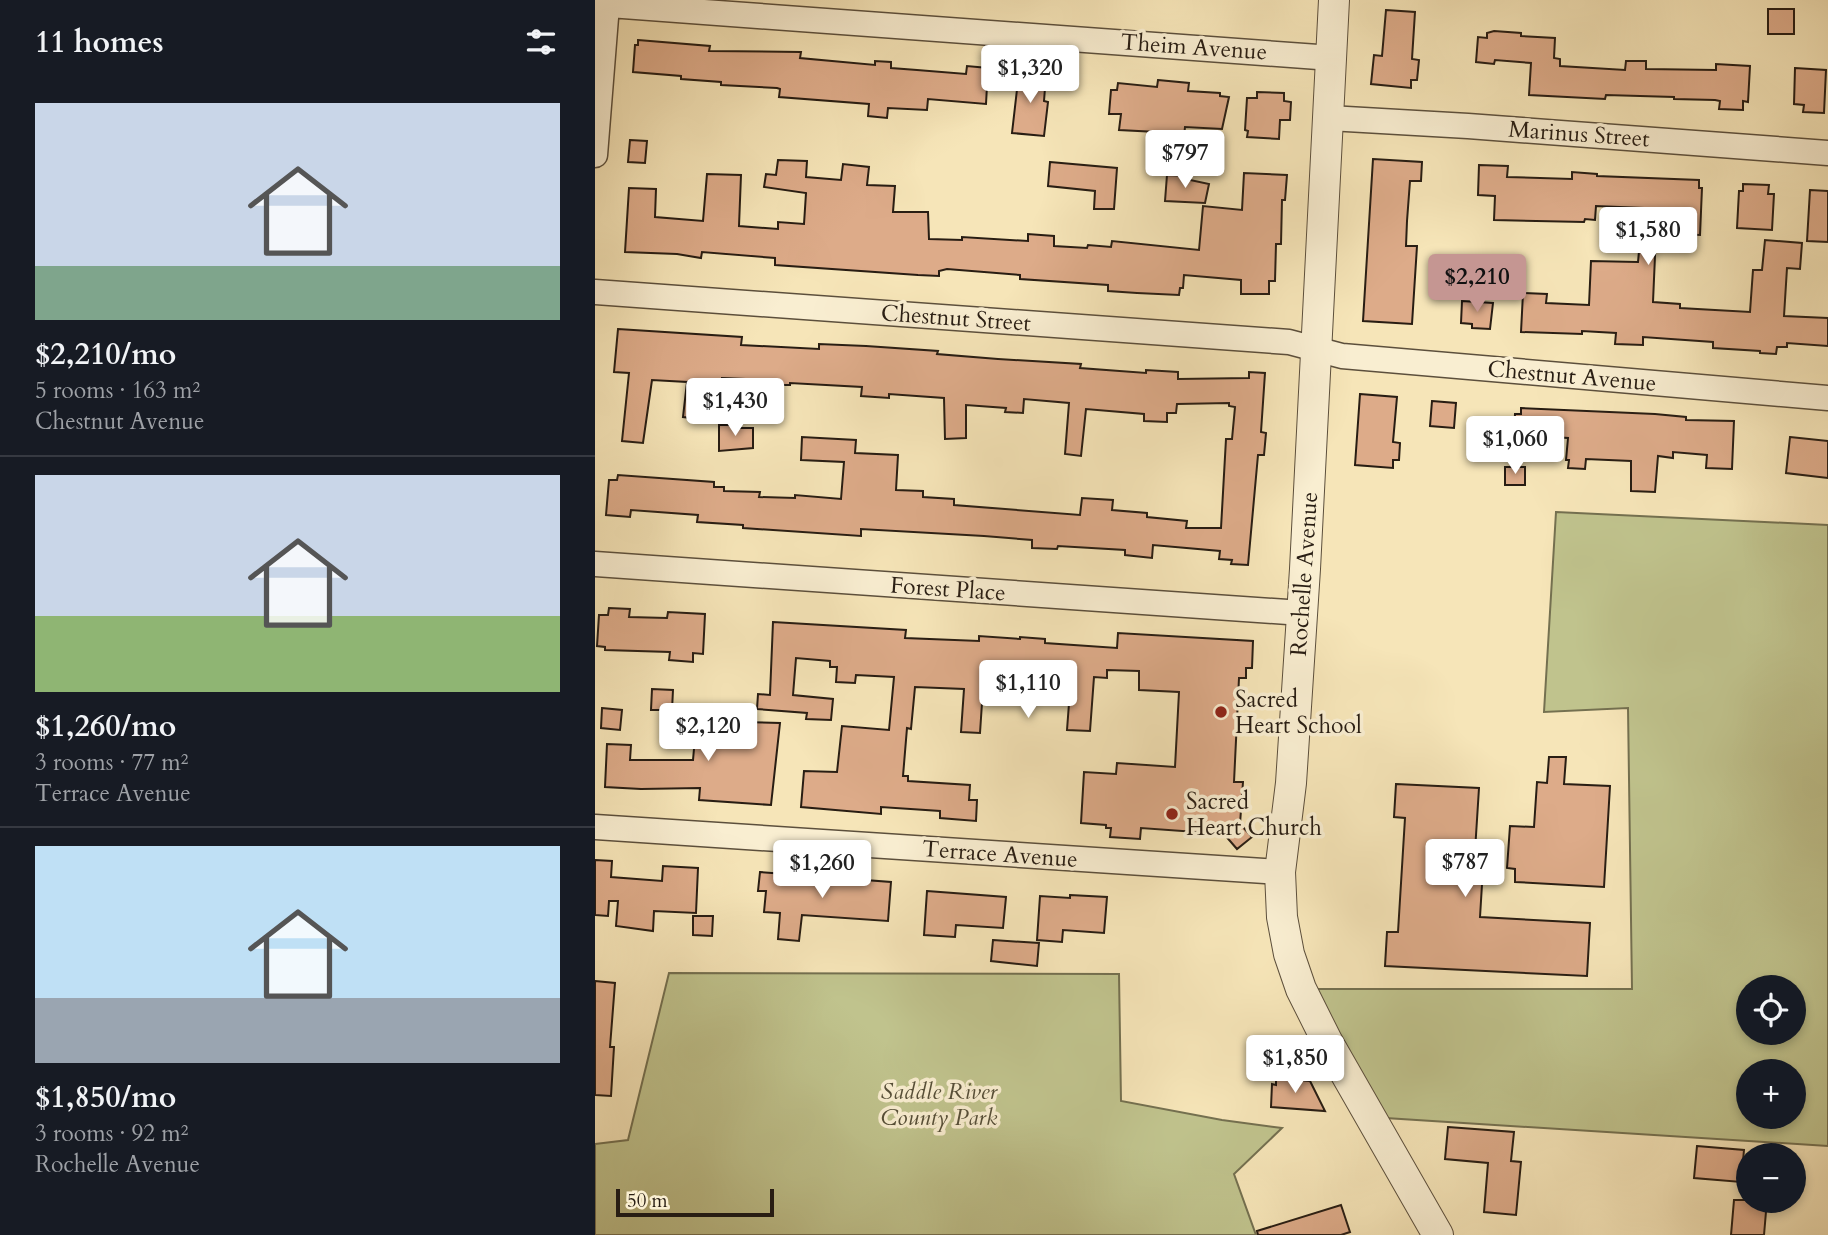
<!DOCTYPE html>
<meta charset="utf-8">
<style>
:root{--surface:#171b24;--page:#242831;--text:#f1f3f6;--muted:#9ea1a6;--line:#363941;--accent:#c59692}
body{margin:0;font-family:Cardo,serif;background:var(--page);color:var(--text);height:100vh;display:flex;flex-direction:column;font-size:26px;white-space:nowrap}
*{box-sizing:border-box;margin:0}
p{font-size:23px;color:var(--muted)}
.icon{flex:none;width:38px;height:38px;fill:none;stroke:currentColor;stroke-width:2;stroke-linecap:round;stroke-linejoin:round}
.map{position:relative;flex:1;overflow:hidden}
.sheet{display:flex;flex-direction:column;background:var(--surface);width:595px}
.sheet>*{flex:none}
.buttons{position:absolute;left:1141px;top:975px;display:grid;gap:14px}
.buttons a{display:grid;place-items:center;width:70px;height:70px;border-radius:50%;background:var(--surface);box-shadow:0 4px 10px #0003;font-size:35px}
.scale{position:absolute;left:21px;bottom:18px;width:158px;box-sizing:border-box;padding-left:7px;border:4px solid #281d13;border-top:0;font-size:19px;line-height:24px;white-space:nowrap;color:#281d13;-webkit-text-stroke:5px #f9eed1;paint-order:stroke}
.price{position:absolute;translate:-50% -60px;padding:0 16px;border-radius:7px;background:#fff;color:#222;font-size:23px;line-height:46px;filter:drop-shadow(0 2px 4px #0008)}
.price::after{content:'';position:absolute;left:50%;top:42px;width:21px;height:16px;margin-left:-10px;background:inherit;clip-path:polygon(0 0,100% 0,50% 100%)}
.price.selected{background:var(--accent);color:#111}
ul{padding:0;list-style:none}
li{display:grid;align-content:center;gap:14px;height:371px;padding:0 35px}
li+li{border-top:2px solid var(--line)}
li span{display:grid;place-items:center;height:217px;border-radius:0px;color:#555}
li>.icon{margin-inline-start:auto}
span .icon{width:126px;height:126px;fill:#fffc;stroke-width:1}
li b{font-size:30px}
h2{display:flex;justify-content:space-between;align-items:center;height:84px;padding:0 35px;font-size:30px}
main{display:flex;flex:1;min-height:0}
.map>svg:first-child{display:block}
</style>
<main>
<section class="sheet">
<h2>11 homes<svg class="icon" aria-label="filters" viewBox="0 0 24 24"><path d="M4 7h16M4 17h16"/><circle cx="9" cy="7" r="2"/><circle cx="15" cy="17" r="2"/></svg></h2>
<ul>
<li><span style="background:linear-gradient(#c9d6e8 75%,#7fa58c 0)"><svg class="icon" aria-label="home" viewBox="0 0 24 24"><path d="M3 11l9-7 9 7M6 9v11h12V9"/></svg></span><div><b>$2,210/mo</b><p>5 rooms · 163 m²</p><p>Chestnut Avenue</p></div></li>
<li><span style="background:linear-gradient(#c9d6e8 65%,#8fb573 0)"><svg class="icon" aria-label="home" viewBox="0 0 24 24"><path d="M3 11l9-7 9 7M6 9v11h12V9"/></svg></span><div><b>$1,260/mo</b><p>3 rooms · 77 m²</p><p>Terrace Avenue</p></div></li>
<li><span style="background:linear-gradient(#bfe0f5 70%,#9aa5b1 0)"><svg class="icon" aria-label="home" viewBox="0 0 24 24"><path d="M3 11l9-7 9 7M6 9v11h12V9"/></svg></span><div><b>$1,850/mo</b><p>3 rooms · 92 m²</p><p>Rochelle Avenue</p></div></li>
</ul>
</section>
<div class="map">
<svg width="1233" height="1235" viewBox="0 0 1233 1235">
<rect width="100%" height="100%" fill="#f6e5b8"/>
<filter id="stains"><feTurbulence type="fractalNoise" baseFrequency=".00286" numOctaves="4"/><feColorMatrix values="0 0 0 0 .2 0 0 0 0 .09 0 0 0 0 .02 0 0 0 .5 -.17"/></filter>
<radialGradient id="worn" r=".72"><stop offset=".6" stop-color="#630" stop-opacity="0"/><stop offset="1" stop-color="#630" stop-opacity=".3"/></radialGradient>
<!-- green -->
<path fill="#c0c38d" stroke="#747050" stroke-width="2" fill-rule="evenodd" d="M 961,512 L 1233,525 L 1233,1146 L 775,1117 L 706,989 L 1037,989 L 1033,708 L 949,712 ZM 1153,987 L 1199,987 L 1199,1032 L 1153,1032 ZM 1153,1071 L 1199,1071 L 1199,1116 L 1153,1116 Z
M 74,973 L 524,974 L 526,1101 L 627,1120 L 687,1128 L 639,1174 L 661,1235 L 0,1235 L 0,1144 L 33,1140 Z"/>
<!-- building -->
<path fill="#ddab89" stroke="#281d13" stroke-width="2" d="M 1173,9 L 1199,9 L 1199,34 L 1173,34 Z
M 791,10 L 820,12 L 817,59 L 824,60 L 822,80 L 816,80 L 816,88 L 776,84 L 779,55 L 787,56 Z
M 899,31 L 926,33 L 926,36 L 960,38 L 959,58 L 965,59 L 965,66 L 1030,70 L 1031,61 L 1051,61 L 1051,69 L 1121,70 L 1121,64 L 1155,66 L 1153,102 L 1148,101 L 1148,110 L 1124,109 L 1125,101 L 1120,100 L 1079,99 L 1079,97 L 1011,95 L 1010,99 L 934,95 L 936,63 L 900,60 L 899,64 L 881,62 L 883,37 L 892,38 L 892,33 Z
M 43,40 L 115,46 L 114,51 L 206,52 L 205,58 L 280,65 L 280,61 L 296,62 L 296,68 L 322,70 L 371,74 L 372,66 L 393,68 L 391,104 L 333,99 L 332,110 L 293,108 L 292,118 L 273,116 L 274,104 L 184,97 L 185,89 L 182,88 L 126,85 L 126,82 L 86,79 L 86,76 L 38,72 L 40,45 L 43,45 Z
M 1200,68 L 1231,70 L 1229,113 L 1208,112 L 1209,105 L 1199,104 Z
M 424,72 L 451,75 L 449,101 L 453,102 L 449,136 L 417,133 Z
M 563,80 L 594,83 L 593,91 L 625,93 L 625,96 L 634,97 L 627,129 L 590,127 L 588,147 L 561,144 L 562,132 L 524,130 L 526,114 L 514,114 L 516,90 L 522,90 L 523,83 L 562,87 Z
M 662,92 L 689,93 L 689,101 L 696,102 L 695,120 L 685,120 L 684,139 L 652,137 L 653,131 L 650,130 L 652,98 L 662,98 Z
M 35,140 L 52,141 L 50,163 L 33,162 Z
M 778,159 L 827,162 L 826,181 L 815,181 L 812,221 L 811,246 L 822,246 L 817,324 L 768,321 Z
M 183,160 L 212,161 L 211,177 L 246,180 L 248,164 L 274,167 L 272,185 L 300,186 L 298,212 L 333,212 L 334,239 L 367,240 L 367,237 L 433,241 L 433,234 L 459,236 L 459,246 L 492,248 L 493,245 L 516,247 L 517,241 L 604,250 L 608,206 L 647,210 L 649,173 L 692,175 L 690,200 L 687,200 L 686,244 L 681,244 L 680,281 L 674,281 L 674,294 L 646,294 L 646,280 L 589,275 L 588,288 L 585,288 L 584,295 L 542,293 L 513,291 L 513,285 L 425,279 L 425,275 L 352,269 L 344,271 L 344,276 L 323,275 L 180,265 L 180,258 L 107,252 L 106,258 L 82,254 L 30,252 L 34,188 L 61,189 L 60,217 L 108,221 L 112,174 L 146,175 L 144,226 L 183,229 L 183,222 L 209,224 L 211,193 L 169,187 L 171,174 L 181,175 Z
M 455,162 L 522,168 L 519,209 L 499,209 L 500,191 L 453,186 Z
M 884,165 L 913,166 L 912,177 L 977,179 L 977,172 L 1002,174 L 1002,176 L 1104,180 L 1104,188 L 1107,188 L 1105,235 L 1061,233 L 1058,302 L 1085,304 L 1085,308 L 1155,312 L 1158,270 L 1167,270 L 1170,240 L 1207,243 L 1205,269 L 1192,268 L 1189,316 L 1233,318 L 1233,346 L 1192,343 L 1192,347 L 1182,347 L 1181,354 L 1165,353 L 1165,351 L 1118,348 L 1118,342 L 1048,337 L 1048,345 L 1020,344 L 1021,333 L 987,331 L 987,334 L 926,332 L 928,293 L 952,294 L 951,303 L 994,305 L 996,261 L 1043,262 L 1048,208 L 1001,206 L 1000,220 L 990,219 L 989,222 L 899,220 L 900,196 L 883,195 Z
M 572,175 L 595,176 L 595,180 L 614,184 L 610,203 L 570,201 Z
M 1148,184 L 1174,185 L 1173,194 L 1179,194 L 1177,230 L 1142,228 L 1144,191 L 1148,191 Z
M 1215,190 L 1233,191 L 1233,242 L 1212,241 Z
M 867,301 L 898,303 L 895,329 L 877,328 L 877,324 L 866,323 Z
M 23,329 L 147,337 L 146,345 L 224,349 L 224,344 L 271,346 L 343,351 L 342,354 L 403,359 L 486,364 L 485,368 L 551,373 L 551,370 L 583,372 L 583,379 L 654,378 L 654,372 L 670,373 L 666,432 L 671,433 L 669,455 L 663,455 L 653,565 L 636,564 L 637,560 L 624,559 L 625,551 L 558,545 L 557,558 L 530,555 L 530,550 L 463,546 L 462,549 L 437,548 L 437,540 L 389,536 L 266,529 L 266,536 L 148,528 L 148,525 L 102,522 L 103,515 L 36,510 L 35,517 L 11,515 L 14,480 L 22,480 L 23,475 L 119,482 L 119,487 L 129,487 L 129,491 L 165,492 L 164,497 L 200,498 L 200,495 L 246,499 L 249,462 L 206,460 L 207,437 L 261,440 L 260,453 L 303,455 L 301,490 L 328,491 L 328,497 L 359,499 L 359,505 L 485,515 L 487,498 L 518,500 L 517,510 L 552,513 L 552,517 L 592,521 L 591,528 L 626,528 L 631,439 L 637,439 L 640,407 L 634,406 L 634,403 L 582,404 L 581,413 L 572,413 L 572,422 L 549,421 L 549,414 L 491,409 L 486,456 L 470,454 L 474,403 L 429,399 L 428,413 L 410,412 L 411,408 L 371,405 L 371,438 L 350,439 L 349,398 L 294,394 L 294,398 L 266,396 L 267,387 L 195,383 L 195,385 L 178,385 L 178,380 L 127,378 L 126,421 L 88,417 L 92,382 L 57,380 L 48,443 L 27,441 L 34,373 L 19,372 Z
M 765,394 L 802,397 L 798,442 L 805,443 L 804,460 L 798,460 L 798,468 L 760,465 Z
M 837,401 L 861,403 L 859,428 L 835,426 Z
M 926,408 L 1060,414 L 1091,417 L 1091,420 L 1139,421 L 1137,469 L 1111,468 L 1112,455 L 1078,452 L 1078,458 L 1063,456 L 1060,492 L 1036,491 L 1036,461 L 991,459 L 990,469 L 973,468 L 974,460 L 971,460 L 973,438 L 919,435 L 920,414 L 926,414 Z
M 124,425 L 143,425 L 143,428 L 158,428 L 158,448 L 124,451 Z
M 1195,437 L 1233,441 L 1233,478 L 1191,473 Z
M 910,467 L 930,467 L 930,485 L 910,485 Z
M 14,608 L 35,609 L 34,617 L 72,618 L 73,612 L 110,614 L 108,654 L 98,653 L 98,662 L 74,660 L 75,652 L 10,650 L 10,647 L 2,646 L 4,615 L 13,615 Z
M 178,622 L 311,630 L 310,638 L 384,641 L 384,636 L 425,639 L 425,637 L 450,639 L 450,643 L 522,648 L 523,633 L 658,641 L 657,668 L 651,668 L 651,678 L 644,678 L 639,782 L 648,782 L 645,824 L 657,837 L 642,849 L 629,834 L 546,828 L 545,839 L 515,837 L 516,828 L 511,828 L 511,825 L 486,823 L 489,772 L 521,774 L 522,763 L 580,767 L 584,692 L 544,690 L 544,671 L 512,670 L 512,678 L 499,677 L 495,731 L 472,730 L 475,690 L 440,688 L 440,694 L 388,688 L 385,733 L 366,732 L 369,689 L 320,687 L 316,729 L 312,728 L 308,776 L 313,776 L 313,781 L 375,785 L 374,800 L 382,800 L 381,821 L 345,818 L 345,811 L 286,807 L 286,814 L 206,807 L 209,771 L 242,772 L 247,726 L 294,730 L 299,677 L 261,675 L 260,683 L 241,682 L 242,667 L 235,667 L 235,661 L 201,658 L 198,695 L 238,699 L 236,720 L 211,719 L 212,713 L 162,709 L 163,694 L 175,695 Z
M 57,689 L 78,690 L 77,710 L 56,710 Z
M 7,708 L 27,710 L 25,730 L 6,728 Z
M 102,715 L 143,719 L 143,722 L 185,723 L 176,805 L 104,800 L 105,788 L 46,789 L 10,787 L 12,744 L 36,745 L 35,760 L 98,760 Z
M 954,757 L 971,757 L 969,784 L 1015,786 L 1009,887 L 920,882 L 920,869 L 912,868 L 915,826 L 939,827 L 942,782 L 952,783 Z
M 801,784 L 884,788 L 880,851 L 889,852 L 885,917 L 995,923 L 992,976 L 790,966 L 792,932 L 803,932 L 810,818 L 799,817 Z
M 0,860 L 17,861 L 16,877 L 67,881 L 68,866 L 103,868 L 101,913 L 59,911 L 58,931 L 21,926 L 23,901 L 14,901 L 13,916 L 0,915 Z
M 165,872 L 296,882 L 293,921 L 207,915 L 204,941 L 183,939 L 185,913 L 169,912 L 171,891 L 163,891 Z
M 332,891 L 411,897 L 408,928 L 361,925 L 360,937 L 329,935 Z
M 475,895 L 512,897 L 509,933 L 468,930 L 467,942 L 442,940 L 445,896 L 475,898 Z
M 98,916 L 118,916 L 117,936 L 98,935 Z
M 398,940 L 444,943 L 442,966 L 396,961 Z
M 0,981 L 20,983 L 15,1047 L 19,1047 L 16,1096 L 0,1095 Z
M 681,1078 L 715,1081 L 730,1111 L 676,1107 L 677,1084 L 681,1085 Z
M 853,1127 L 919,1132 L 916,1161 L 926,1162 L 921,1215 L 889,1212 L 893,1163 L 850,1159 Z
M 1102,1146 L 1149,1150 L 1146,1182 L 1099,1178 Z
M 1139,1200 L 1172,1200 L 1169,1235 L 1136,1235 Z
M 746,1205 L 755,1232 L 746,1235 L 663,1235 L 662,1231 Z"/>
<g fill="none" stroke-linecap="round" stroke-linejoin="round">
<defs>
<path id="minor" d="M 0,4 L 737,58
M 734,118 L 873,126 L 1233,153
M 0,155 L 12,5
M 0,292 L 694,342 L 747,356 L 1233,398
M 0,564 L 707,613
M 0,827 L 685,872"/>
<path id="tertiary" d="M 739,0 L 710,569 L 696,783 L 685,872 L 687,917 L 694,954 L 706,989 L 732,1041 L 843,1235"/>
</defs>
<!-- minor casing -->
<use href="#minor" stroke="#5c4f3c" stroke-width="27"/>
<!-- tertiary casing -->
<use href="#tertiary" stroke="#5c4f3c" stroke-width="32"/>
<!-- minor -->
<use href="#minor" stroke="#f9eed1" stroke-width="24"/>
<!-- tertiary -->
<use href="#tertiary" stroke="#f9eed1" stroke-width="30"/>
</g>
<!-- markers -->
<g fill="#8f2418" stroke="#f9eed1" stroke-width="2.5">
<circle cx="626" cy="712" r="7"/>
<circle cx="577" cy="814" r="7"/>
</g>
<g text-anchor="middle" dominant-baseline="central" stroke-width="7" stroke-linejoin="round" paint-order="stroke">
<!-- street labels -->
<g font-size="23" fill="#281d13" stroke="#f9eed1">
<text transform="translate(599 47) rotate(4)">Theim Avenue</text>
<text transform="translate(984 134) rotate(4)">Marinus Street</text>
<text transform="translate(361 318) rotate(4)">Chestnut Street</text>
<text transform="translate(977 376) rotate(5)">Chestnut Avenue</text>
<text transform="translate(709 574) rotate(-86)">Rochelle Avenue</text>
<text transform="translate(353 589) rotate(4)">Forest Place</text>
<text transform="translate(405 854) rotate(4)">Terrace Avenue</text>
</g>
<!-- poi labels -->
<g font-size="23" fill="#281d13" stroke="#f9eed1" text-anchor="start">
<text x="640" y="699">Sacred<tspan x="640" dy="26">Heart School</tspan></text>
<text x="591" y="801">Sacred<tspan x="591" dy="26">Heart Church</tspan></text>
</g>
<!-- park labels -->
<g font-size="23" font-style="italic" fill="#564f38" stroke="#f9eed1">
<text x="344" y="1091">Saddle River<tspan x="344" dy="26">County Park</tspan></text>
</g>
</g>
<rect width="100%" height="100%" filter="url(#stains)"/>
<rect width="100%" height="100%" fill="url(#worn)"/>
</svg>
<div class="buttons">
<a><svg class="icon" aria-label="locate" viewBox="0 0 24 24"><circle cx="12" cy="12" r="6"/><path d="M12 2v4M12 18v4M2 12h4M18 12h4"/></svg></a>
<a>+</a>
<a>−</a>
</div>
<div class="scale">50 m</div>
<b class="price" style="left:435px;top:105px">$1,320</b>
<b class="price" style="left:590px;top:190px">$797</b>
<b class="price" style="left:1053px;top:267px">$1,580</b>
<b class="price selected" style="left:882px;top:314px">$2,210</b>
<b class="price" style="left:140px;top:438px">$1,430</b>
<b class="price" style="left:920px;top:476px">$1,060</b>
<b class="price" style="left:433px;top:720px">$1,110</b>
<b class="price" style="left:113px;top:763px">$2,120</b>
<b class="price" style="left:870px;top:899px">$787</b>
<b class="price" style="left:227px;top:900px">$1,260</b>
<b class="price" style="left:700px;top:1095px">$1,850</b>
</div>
</main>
